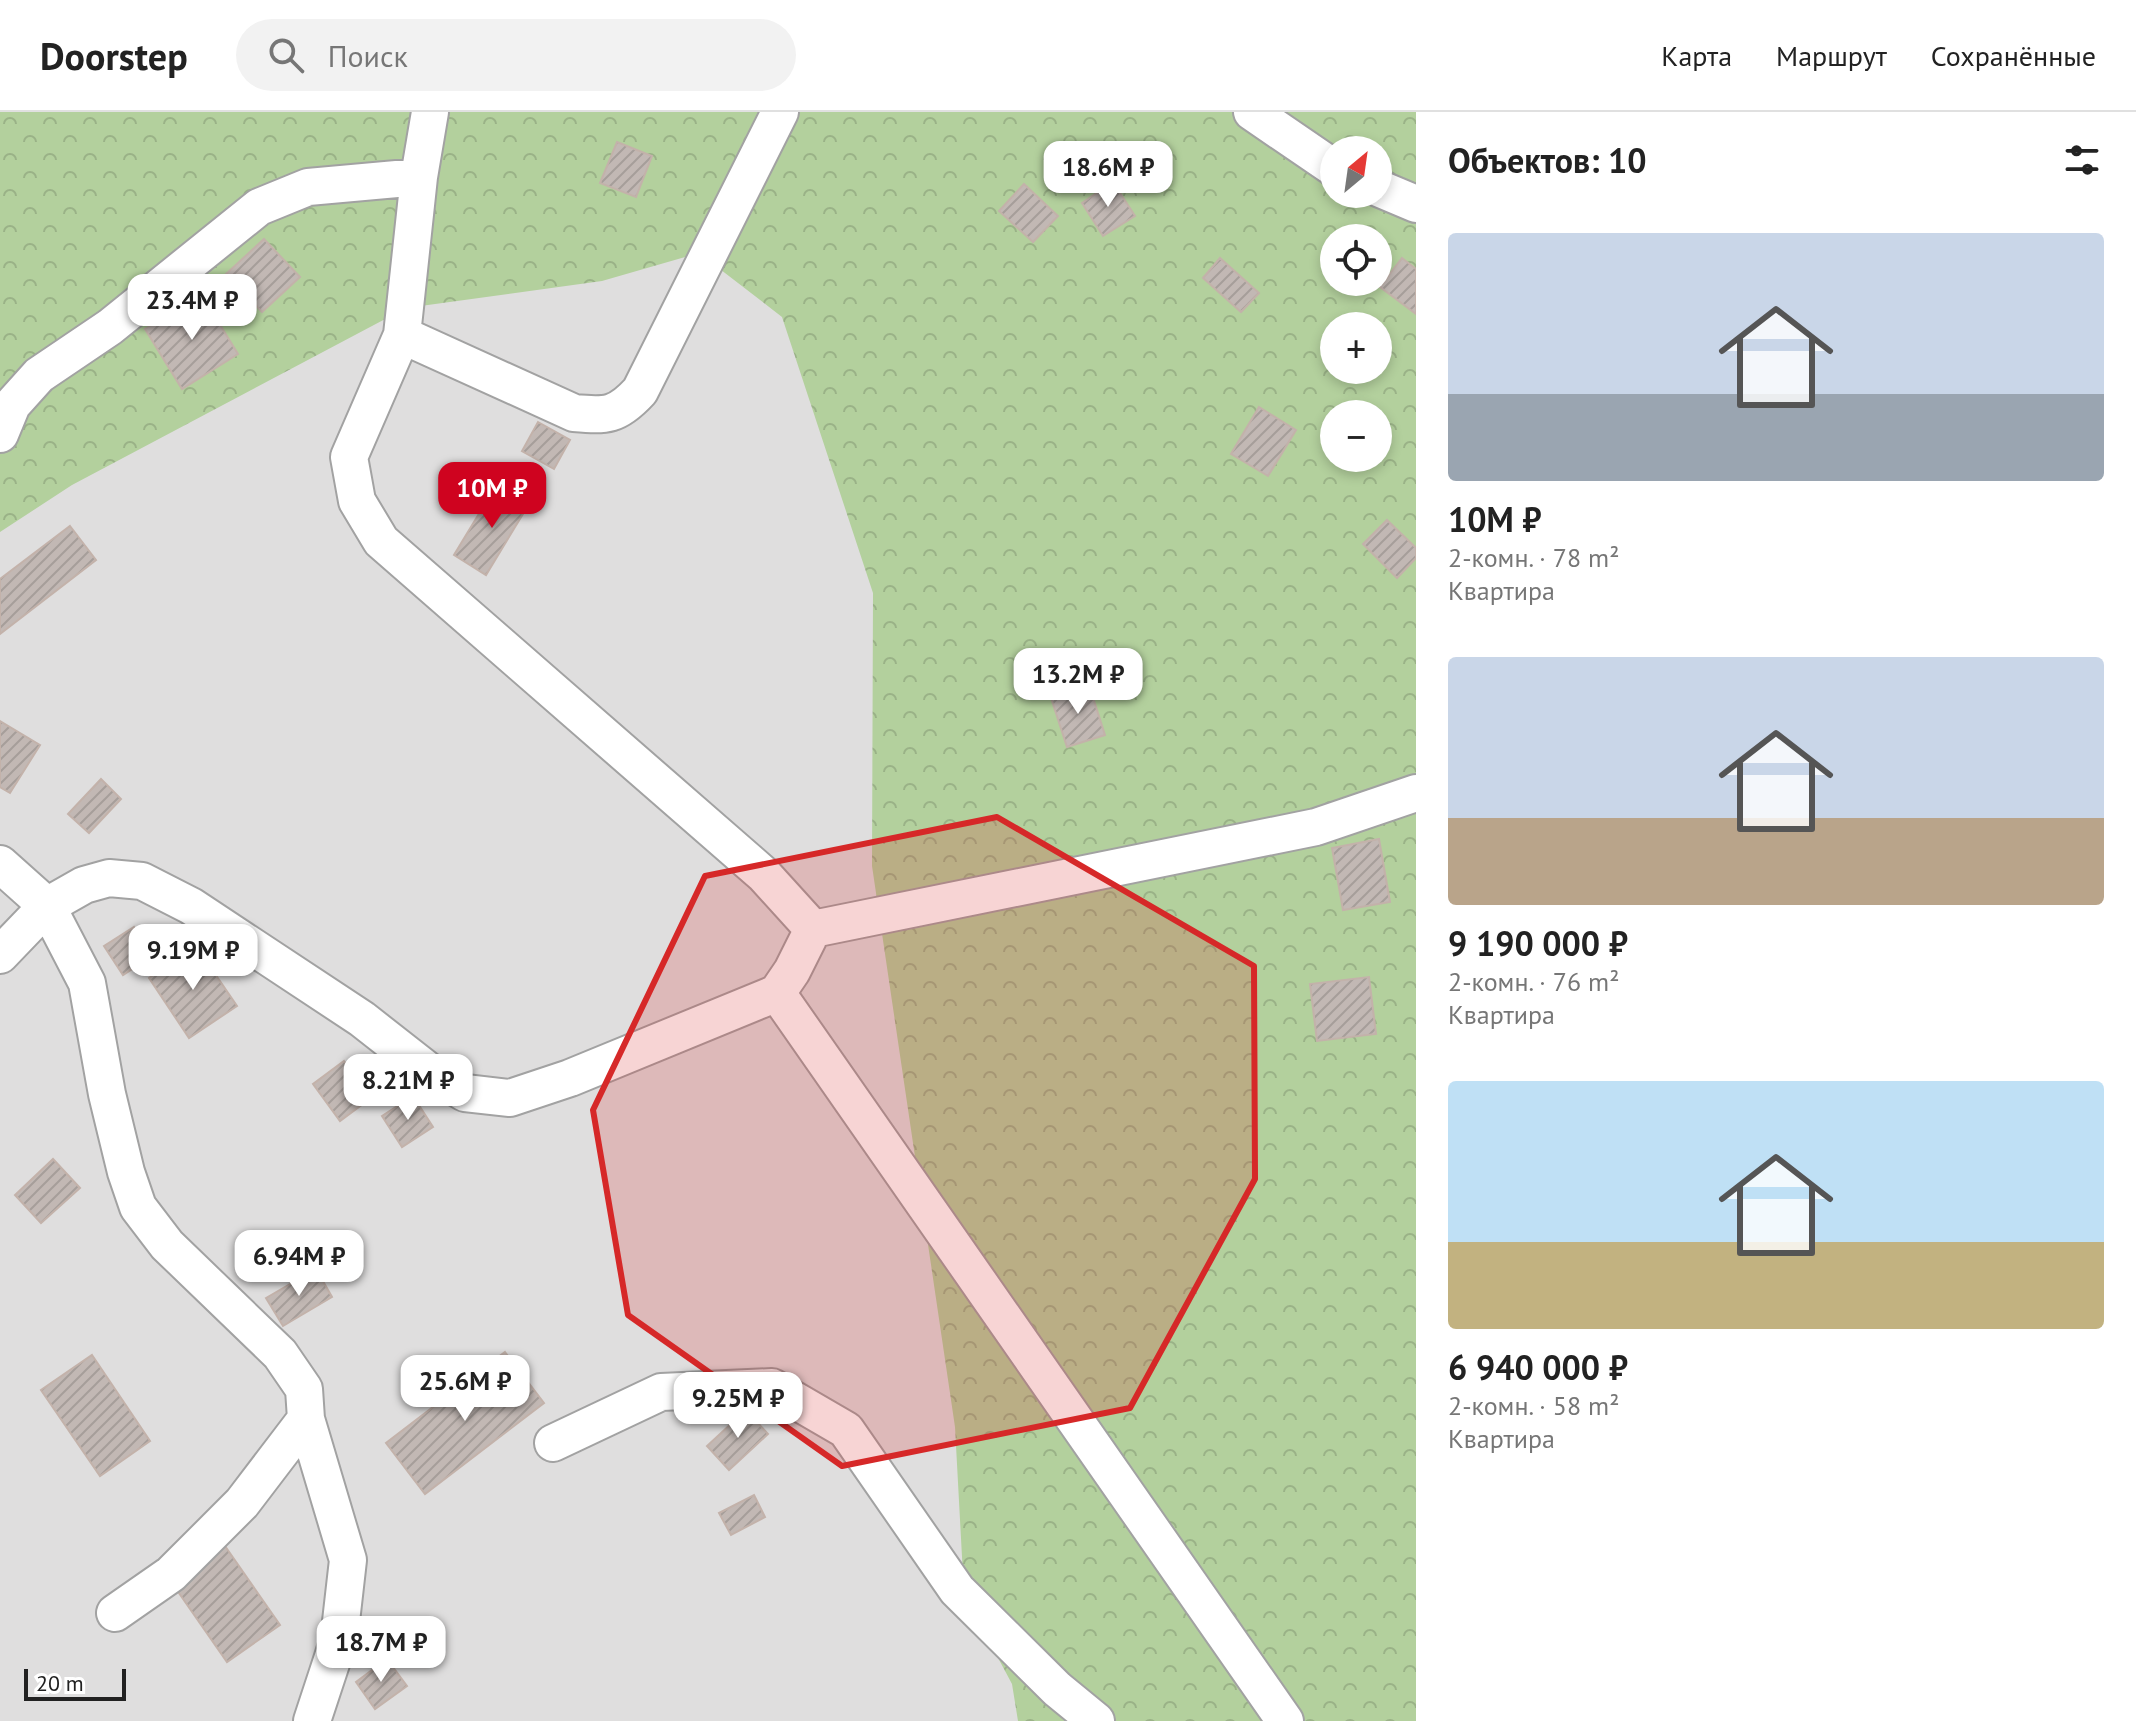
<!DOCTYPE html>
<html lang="ru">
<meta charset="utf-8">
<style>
:root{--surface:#fff;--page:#f2f2f2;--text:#222;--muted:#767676;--line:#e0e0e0;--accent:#cf031f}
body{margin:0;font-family:"PT Sans",sans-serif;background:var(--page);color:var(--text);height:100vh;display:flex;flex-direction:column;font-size:30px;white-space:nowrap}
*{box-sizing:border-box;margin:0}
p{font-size:26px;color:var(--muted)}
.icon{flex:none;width:44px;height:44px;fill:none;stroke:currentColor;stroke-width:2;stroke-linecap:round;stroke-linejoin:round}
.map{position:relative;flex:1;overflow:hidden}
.details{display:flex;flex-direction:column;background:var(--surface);width:720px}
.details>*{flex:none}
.needle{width:52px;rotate:29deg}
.fabs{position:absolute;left:1320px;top:24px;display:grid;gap:16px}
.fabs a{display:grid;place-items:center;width:72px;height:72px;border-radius:50%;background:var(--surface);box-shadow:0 4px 12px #0003;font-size:40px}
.scale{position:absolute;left:24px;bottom:20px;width:102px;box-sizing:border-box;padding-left:8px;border:4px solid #212121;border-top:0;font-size:22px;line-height:28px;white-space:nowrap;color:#212121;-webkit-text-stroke:6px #fff;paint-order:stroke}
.price{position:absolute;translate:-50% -68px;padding:0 18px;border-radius:16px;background:#fff;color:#222;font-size:26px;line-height:52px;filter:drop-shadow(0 2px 4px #0008)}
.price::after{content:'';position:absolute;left:50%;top:48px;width:24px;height:18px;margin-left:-12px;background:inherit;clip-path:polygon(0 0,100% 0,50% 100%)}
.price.selected{background:var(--accent);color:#fff}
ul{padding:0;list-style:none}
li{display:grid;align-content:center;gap:16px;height:424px;padding:0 32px}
li span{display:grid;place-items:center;height:248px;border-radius:8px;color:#555}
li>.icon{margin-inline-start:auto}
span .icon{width:144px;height:144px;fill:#fffc;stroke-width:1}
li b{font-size:34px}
h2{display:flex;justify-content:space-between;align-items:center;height:96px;padding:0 32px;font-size:34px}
header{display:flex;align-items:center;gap:48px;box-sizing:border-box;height:112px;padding:0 40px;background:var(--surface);border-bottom:2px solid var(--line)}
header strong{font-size:38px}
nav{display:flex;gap:44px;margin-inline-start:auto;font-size:28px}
.search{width:560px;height:72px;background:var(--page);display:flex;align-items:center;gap:20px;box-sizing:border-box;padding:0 28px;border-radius:44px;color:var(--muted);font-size:30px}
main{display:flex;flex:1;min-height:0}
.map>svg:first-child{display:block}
</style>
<header>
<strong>Doorstep</strong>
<div class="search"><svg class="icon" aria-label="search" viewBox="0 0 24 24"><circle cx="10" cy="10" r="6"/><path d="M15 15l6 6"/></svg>Поиск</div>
<nav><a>Карта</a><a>Маршрут</a><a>Сохранённые</a></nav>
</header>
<main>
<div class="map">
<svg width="1416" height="1609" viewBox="0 0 1416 1609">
<defs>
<pattern id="forest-crowns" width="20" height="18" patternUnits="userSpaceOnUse" patternTransform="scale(2)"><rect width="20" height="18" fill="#b3d09d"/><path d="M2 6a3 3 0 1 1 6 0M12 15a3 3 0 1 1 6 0" fill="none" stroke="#9ab287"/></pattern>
<pattern id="building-hatch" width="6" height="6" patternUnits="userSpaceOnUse" patternTransform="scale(2)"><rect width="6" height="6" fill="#c2b8b4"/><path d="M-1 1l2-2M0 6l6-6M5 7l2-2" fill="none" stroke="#a69e9a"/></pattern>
</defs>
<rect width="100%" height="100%" fill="#f1ede8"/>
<!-- residential -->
<path fill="#dfdede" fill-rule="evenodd" d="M 0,0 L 1416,0 L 1416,1609 L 0,1609 ZM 1334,38 L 1378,38 L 1378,82 L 1334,82 ZM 1334,126 L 1378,126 L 1378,170 L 1334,170 ZM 1334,214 L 1378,214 L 1378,258 L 1334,258 ZM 1334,302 L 1378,302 L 1378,346 L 1334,346 Z"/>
<!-- forest -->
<path fill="url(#forest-crowns)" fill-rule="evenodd" d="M 0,0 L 1416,0 L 1416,1609 L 1018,1609 L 1012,1572 L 964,1482 L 955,1315 L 872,754 L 873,481 L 782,205 L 699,141 L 602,169 L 406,196 L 72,373 L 0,420 ZM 1334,38 L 1378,38 L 1378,82 L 1334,82 ZM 1334,126 L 1378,126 L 1378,170 L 1334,170 ZM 1334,214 L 1378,214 L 1378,258 L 1334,258 ZM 1334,302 L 1378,302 L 1378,346 L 1334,346 Z"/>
<!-- building -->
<path fill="url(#building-hatch)" stroke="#c3b2aa" stroke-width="2" d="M 617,30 L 652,44 L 636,85 L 600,71 Z
M 1113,70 L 1135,104 L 1103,124 L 1082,91 Z
M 1024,72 L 1058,104 L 1033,130 L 999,99 Z
M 264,127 L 300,165 L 262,200 L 226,162 Z
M 1220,146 L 1259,181 L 1241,200 L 1203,166 Z
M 1402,146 L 1416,157 L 1416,202 L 1380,175 Z
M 201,182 L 238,242 L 182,277 L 145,217 Z
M 1259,295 L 1296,318 L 1268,364 L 1231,342 Z
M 538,310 L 570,328 L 554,357 L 522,339 Z
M 497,372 L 529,392 L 486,463 L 454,443 Z
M 1387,408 L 1416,436 L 1416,446 L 1397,466 L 1363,432 Z
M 70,414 L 96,448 L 0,522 L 0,467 Z
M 1089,573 L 1105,623 L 1067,635 L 1051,586 Z
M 0,609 L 40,633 L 10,681 L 0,675 Z
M 101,667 L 121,687 L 89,721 L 68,702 Z
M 1379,727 L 1390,790 L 1343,798 L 1332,736 Z
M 134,815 L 152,844 L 123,863 L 104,834 Z
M 196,834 L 237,894 L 189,926 L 149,866 Z
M 1369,865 L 1376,922 L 1317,929 L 1310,872 Z
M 344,949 L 371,986 L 340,1009 L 313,972 Z
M 413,984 L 433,1015 L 402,1035 L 382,1004 Z
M 53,1047 L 80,1076 L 41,1111 L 15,1083 Z
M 316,1157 L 332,1185 L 283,1214 L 266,1186 Z
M 505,1240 L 544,1291 L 425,1382 L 386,1331 Z
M 92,1243 L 150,1329 L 100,1364 L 41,1278 Z
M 746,1298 L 768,1322 L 729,1358 L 707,1334 Z
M 754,1383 L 765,1405 L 731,1423 L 719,1401 Z
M 225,1434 L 280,1513 L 227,1550 L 172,1471 Z
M 387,1547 L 407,1574 L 375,1597 L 356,1570 Z"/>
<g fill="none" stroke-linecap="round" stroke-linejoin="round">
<defs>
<path id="minor" d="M 430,0 L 419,65 L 402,223 L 349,345 L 357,389 L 381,429 L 764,763 L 813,817
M 1252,0 L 1334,56
M 1378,76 L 1416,92
M 402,223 L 574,301 C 607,304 617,304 640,279 L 780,0
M 0,322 L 12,293 L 39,263 L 110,215 L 259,95 L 308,75 L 419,65
M 0,752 L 47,794 L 84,773 L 109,766 L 142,769 L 191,794 L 362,907 L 427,958 L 465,981 L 510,986 L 570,966 L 777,881 L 792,859 L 813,817
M 813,817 L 1316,715 L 1416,681
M 0,843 L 47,794 L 87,871 L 107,982 L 126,1060 L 138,1095 L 167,1133 L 280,1242 L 304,1277 L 306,1307 L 242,1391 L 171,1462 L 115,1501
M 777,881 L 1285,1609
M 306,1307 L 348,1448 L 339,1527 L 312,1609
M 553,1331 L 661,1280 L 772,1275 L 846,1318 L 957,1478 L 1057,1577 L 1096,1609"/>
</defs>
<!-- minor casing -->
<use href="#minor" stroke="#a2a2a2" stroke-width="40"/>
<!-- minor -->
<use href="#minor" stroke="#fff" stroke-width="36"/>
</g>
<!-- marked area -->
<path fill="#d62828" fill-opacity="0.2" stroke="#d62828" stroke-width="6" stroke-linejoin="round" d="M 997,705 L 1254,854 L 1255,1067 L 1130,1296 L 842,1354 L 628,1203 L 593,998 L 705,764 Z"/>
</svg>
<div class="fabs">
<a><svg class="needle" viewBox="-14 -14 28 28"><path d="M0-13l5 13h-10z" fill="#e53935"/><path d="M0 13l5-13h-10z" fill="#767676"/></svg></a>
<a><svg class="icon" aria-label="locate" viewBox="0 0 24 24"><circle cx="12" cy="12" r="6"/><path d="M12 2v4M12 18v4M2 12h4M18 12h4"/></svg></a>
<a>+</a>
<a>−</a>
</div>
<div class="scale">20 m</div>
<b class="price" style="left:1108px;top:97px">18.6M ₽</b>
<b class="price" style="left:192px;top:230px">23.4M ₽</b>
<b class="price selected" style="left:492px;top:418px">10M ₽</b>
<b class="price" style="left:1078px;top:604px">13.2M ₽</b>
<b class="price" style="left:193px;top:880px">9.19M ₽</b>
<b class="price" style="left:408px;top:1010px">8.21M ₽</b>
<b class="price" style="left:299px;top:1186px">6.94M ₽</b>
<b class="price" style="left:465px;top:1311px">25.6M ₽</b>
<b class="price" style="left:738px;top:1328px">9.25M ₽</b>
<b class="price" style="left:381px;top:1572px">18.7M ₽</b>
</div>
<section class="details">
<h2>Объектов: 10<svg class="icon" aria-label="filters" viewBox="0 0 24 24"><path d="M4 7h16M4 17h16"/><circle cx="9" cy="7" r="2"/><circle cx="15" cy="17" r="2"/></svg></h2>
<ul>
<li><span style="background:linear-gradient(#c9d6e8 65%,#9aa5b1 0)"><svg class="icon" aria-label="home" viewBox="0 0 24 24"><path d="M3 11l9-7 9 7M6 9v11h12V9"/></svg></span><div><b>10M ₽</b><p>2-комн. · 78 m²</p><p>Квартира</p></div></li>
<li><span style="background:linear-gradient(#c9d6e8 65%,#b9a48a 0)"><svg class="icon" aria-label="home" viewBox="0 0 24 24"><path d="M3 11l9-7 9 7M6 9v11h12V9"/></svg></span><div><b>9 190 000 ₽</b><p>2-комн. · 76 m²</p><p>Квартира</p></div></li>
<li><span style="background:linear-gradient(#bfe0f5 65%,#c2b280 0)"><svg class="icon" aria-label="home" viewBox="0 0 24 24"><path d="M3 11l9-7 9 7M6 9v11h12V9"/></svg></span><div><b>6 940 000 ₽</b><p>2-комн. · 58 m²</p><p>Квартира</p></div></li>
</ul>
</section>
</main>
